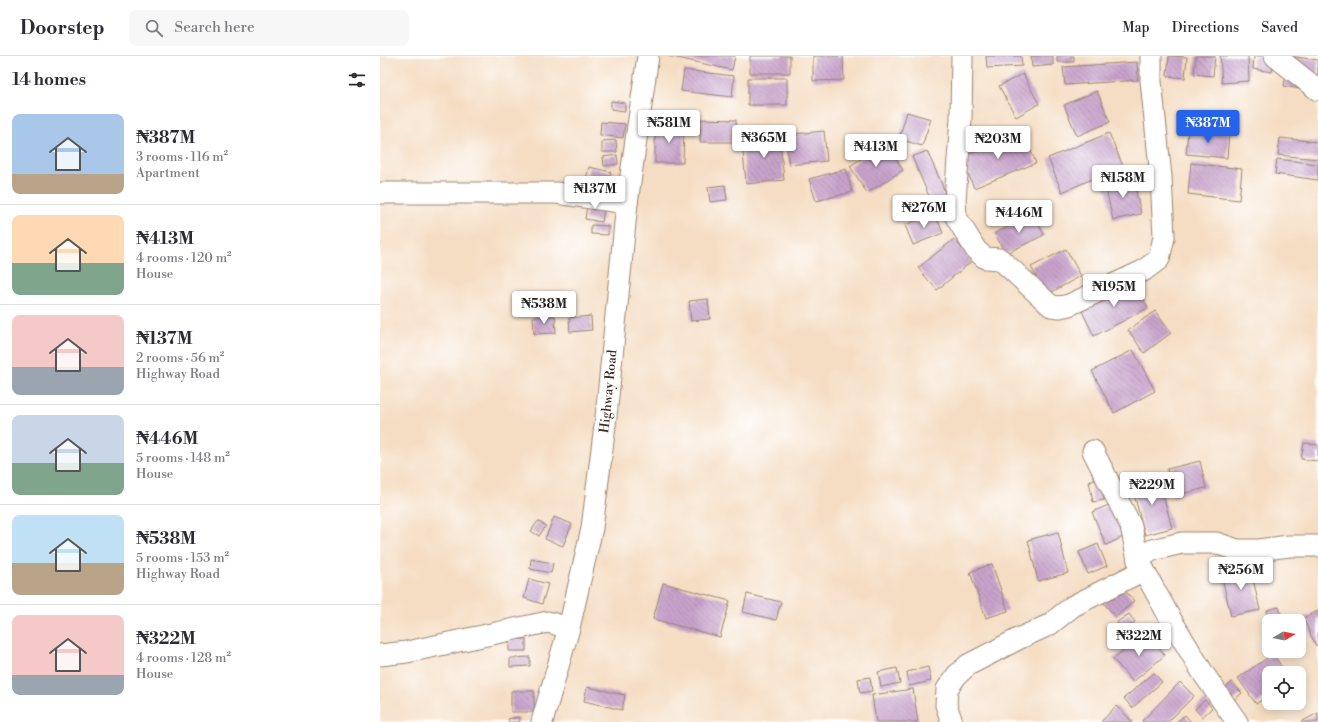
<!DOCTYPE html>
<meta charset="utf-8">
<style>
:root{--surface:#fff;--page:#f7f7f7;--text:#2b2b33;--muted:#7c7c81;--line:#e1e1e2;--accent:#2563eb}
body{margin:0;font-family:"Libre Bodoni",serif;background:var(--page);color:var(--text);height:100vh;display:flex;flex-direction:column;font-size:15px;white-space:nowrap}
*{box-sizing:border-box;margin:0}
p{font-size:13px;color:var(--muted)}
.icon{flex:none;width:22px;height:22px;fill:none;stroke:currentColor;stroke-width:2;stroke-linecap:round;stroke-linejoin:round}
.map{position:relative;flex:1;overflow:hidden}
.sheet{display:flex;flex-direction:column;background:var(--surface);width:380px}
.sheet>*{flex:none}
.needle{width:26px;rotate:80deg}
.tools{position:absolute;left:882px;top:558px;display:grid;gap:8px}
.tools a{display:grid;place-items:center;width:44px;height:44px;border-radius:8px;background:var(--surface);box-shadow:0 2px 10px #0003;font-size:20px}
.price{position:absolute;translate:-50% -34px;padding:0 9px;border-radius:4px;background:#fff;color:#222;font-size:13px;line-height:26px;filter:drop-shadow(0 1px 2px #0008)}
.price::after{content:'';position:absolute;left:50%;top:24px;width:12px;height:9px;margin-left:-6px;background:inherit;clip-path:polygon(0 0,100% 0,50% 100%)}
.price.current{background:var(--accent);color:#fff}
ul{padding:0;list-style:none}
li{display:flex;align-items:center;gap:12px;height:100px;padding:0 12px}
li+li{border-top:1px solid var(--line)}
li span{display:grid;place-items:center;flex:none;width:112px;height:80px;border-radius:8px;color:#555}
li>.icon{margin-inline-start:auto}
span .icon{width:48px;height:48px;fill:#fffc;stroke-width:1}
li b{font-size:17px}
h2{display:flex;justify-content:space-between;align-items:center;height:48px;padding:0 12px;font-size:17px}
header{display:flex;align-items:center;gap:24px;box-sizing:border-box;height:56px;padding:0 20px;background:var(--surface);border-bottom:1px solid var(--line)}
header strong{font-size:19px}
nav{display:flex;gap:22px;margin-inline-start:auto;font-size:14px}
.search{width:280px;height:36px;background:var(--page);display:flex;align-items:center;gap:10px;box-sizing:border-box;padding:0 14px;border-radius:8px;color:var(--muted);font-size:15px}
main{display:flex;flex:1;min-height:0}
.map>svg:first-child{display:block}
</style>
<header>
<strong>Doorstep</strong>
<div class="search"><svg class="icon" aria-label="search" viewBox="0 0 24 24"><circle cx="10" cy="10" r="6"/><path d="M15 15l6 6"/></svg>Search here</div>
<nav><a>Map</a><a>Directions</a><a>Saved</a></nav>
</header>
<main>
<section class="sheet">
<h2>14 homes<svg class="icon" aria-label="filters" viewBox="0 0 24 24"><path d="M4 7h16M4 17h16"/><circle cx="9" cy="7" r="2"/><circle cx="15" cy="17" r="2"/></svg></h2>
<ul>
<li><span style="background:linear-gradient(#a9c7e8 75%,#b9a48a 0)"><svg class="icon" aria-label="home" viewBox="0 0 24 24"><path d="M3 11l9-7 9 7M6 9v11h12V9"/></svg></span><div><b>₦387M</b><p>3 rooms · 116 m²</p><p>Apartment</p></div></li>
<li><span style="background:linear-gradient(#ffd9b3 60%,#7fa58c 0)"><svg class="icon" aria-label="home" viewBox="0 0 24 24"><path d="M3 11l9-7 9 7M6 9v11h12V9"/></svg></span><div><b>₦413M</b><p>4 rooms · 120 m²</p><p>House</p></div></li>
<li><span style="background:linear-gradient(#f6c9c9 65%,#9aa5b1 0)"><svg class="icon" aria-label="home" viewBox="0 0 24 24"><path d="M3 11l9-7 9 7M6 9v11h12V9"/></svg></span><div><b>₦137M</b><p>2 rooms · 56 m²</p><p>Highway Road</p></div></li>
<li><span style="background:linear-gradient(#c9d6e8 60%,#7fa58c 0)"><svg class="icon" aria-label="home" viewBox="0 0 24 24"><path d="M3 11l9-7 9 7M6 9v11h12V9"/></svg></span><div><b>₦446M</b><p>5 rooms · 148 m²</p><p>House</p></div></li>
<li><span style="background:linear-gradient(#bfe0f5 60%,#b9a48a 0)"><svg class="icon" aria-label="home" viewBox="0 0 24 24"><path d="M3 11l9-7 9 7M6 9v11h12V9"/></svg></span><div><b>₦538M</b><p>5 rooms · 153 m²</p><p>Highway Road</p></div></li>
<li><span style="background:linear-gradient(#f6c9c9 75%,#9aa5b1 0)"><svg class="icon" aria-label="home" viewBox="0 0 24 24"><path d="M3 11l9-7 9 7M6 9v11h12V9"/></svg></span><div><b>₦322M</b><p>4 rooms · 128 m²</p><p>House</p></div></li>
</ul>
</section>
<div class="map">
<svg width="938" height="666" viewBox="0 0 938 666">
<defs>
<pattern id="building-back-hatch" width="6" height="6" patternUnits="userSpaceOnUse"><rect width="6" height="6" fill="#c8a3cc"/><path d="M-1 5l2 2M0 0l6 6M5-1l2 2" fill="none" stroke="#a485a5"/></pattern>
</defs>
<rect width="100%" height="100%" fill="#fff"/>
<filter id="ink" filterUnits="userSpaceOnUse"><feTurbulence type="fractalNoise" baseFrequency=".025" numOctaves="2"/><feDisplacementMap in="SourceGraphic" scale="8" xChannelSelector="R" yChannelSelector="G"/><feConvolveMatrix kernelMatrix="1 2 1 2 8 2 1 2 1" color-interpolation-filters="sRGB"/></filter>
<filter id="wash" filterUnits="userSpaceOnUse"><feTurbulence type="fractalNoise" baseFrequency=".012" numOctaves="4" result="noise"/><feDisplacementMap in="SourceGraphic" scale="16" xChannelSelector="R" yChannelSelector="G"/><feGaussianBlur stdDeviation="0.9" result="paint"/><feColorMatrix in="noise" values="0 0 0 0 0 0 0 0 0 0 0 0 0 0 0 0 0 1.4 0 .05"/><feComposite in="paint" operator="in"/></filter>
<g filter="url(#wash)">
<rect width="100%" height="100%" fill="#f5ddc3"/>
<g id="blocks">
<!-- building -->
<path fill="url(#building-back-hatch)" d="M 288,0 L 355,0 L 352,14 Z
M 370,0 L 410,0 L 410,17 L 370,17 Z
M 433,0 L 463,0 L 464,24 L 433,25 Z
M 606,0 L 641,0 L 642,10 L 607,12 Z
M 651,0 L 673,0 L 673,9 L 652,11 Z
M 677,0 L 694,0 L 694,6 L 677,6 Z
M 789,0 L 807,1 L 805,22 L 787,20 Z
M 816,0 L 835,0 L 833,20 L 814,18 Z
M 840,0 L 868,0 L 869,25 L 842,27 Z
M 874,0 L 894,0 L 892,16 L 873,13 Z
M 909,0 L 938,4 L 937,36 L 904,30 Z
M 757,6 L 758,24 L 685,29 L 683,11 Z
M 304,14 L 354,20 L 352,41 L 301,35 Z
M 643,18 L 659,48 L 636,61 L 619,30 Z
M 368,22 L 407,22 L 407,49 L 368,49 Z
M 717,35 L 730,66 L 697,80 L 684,49 Z
M 231,45 L 245,47 L 245,55 L 231,53 Z
M 527,56 L 551,63 L 542,90 L 519,83 Z
M 321,63 L 356,64 L 356,86 L 320,86 Z
M 221,66 L 245,68 L 243,82 L 220,79 Z
M 275,70 L 304,70 L 303,107 L 275,107 Z
M 808,74 L 849,77 L 847,102 L 806,98 Z
M 444,75 L 447,105 L 409,109 L 405,79 Z
M 399,76 L 404,124 L 366,128 L 363,96 L 373,95 L 371,79 Z
M 643,76 L 656,107 L 594,132 L 581,101 Z
M 729,77 L 743,110 L 682,136 L 668,102 Z
M 900,82 L 938,86 L 938,103 L 898,99 Z
M 236,84 L 237,96 L 222,96 L 222,85 Z
M 506,87 L 523,114 L 487,137 L 470,110 Z
M 547,95 L 567,140 L 552,147 L 532,101 Z
M 237,99 L 238,108 L 224,110 L 223,101 Z
M 897,103 L 938,108 L 938,124 L 895,118 Z
M 811,107 L 862,113 L 859,144 L 808,138 Z
M 209,111 L 231,116 L 226,141 L 203,136 Z
M 466,113 L 472,136 L 436,145 L 429,123 Z
M 753,122 L 761,158 L 733,164 L 725,129 Z
M 345,129 L 347,144 L 330,146 L 328,131 Z
M 208,143 L 225,146 L 222,166 L 205,163 Z
M 555,157 L 563,177 L 533,189 L 525,169 Z
M 654,159 L 664,179 L 625,198 L 615,177 Z
M 211,169 L 228,170 L 228,179 L 211,178 Z
M 574,183 L 592,205 L 557,234 L 538,212 Z
M 686,193 L 701,220 L 666,239 L 651,211 Z
M 755,225 L 768,252 L 714,280 L 701,253 Z
M 328,243 L 330,263 L 311,265 L 309,245 Z
M 775,255 L 791,277 L 764,297 L 748,274 Z
M 175,260 L 176,277 L 154,278 L 153,261 Z
M 211,260 L 212,274 L 190,276 L 189,262 Z
M 753,294 L 775,335 L 734,357 L 712,315 Z
M 924,387 L 938,389 L 938,405 L 921,403 Z
M 820,405 L 826,432 L 793,440 L 787,413 Z
M 778,420 L 792,472 L 765,479 L 751,427 Z
M 720,423 L 724,444 L 713,446 L 709,425 Z
M 731,448 L 745,480 L 726,489 L 712,456 Z
M 174,461 L 192,468 L 183,490 L 165,483 Z
M 158,465 L 166,470 L 159,480 L 151,475 Z
M 678,476 L 688,517 L 658,525 L 648,484 Z
M 718,488 L 727,510 L 708,518 L 699,496 Z
M 151,503 L 173,507 L 171,517 L 150,513 Z
M 612,508 L 628,555 L 606,562 L 590,516 Z
M 870,510 L 880,554 L 851,560 L 841,517 Z
M 149,523 L 168,528 L 162,548 L 144,542 Z
M 283,527 L 350,545 L 340,581 L 273,563 Z
M 741,530 L 754,545 L 736,561 L 723,546 Z
M 367,538 L 401,546 L 396,564 L 363,556 Z
M 899,551 L 903,565 L 889,565 L 887,554 Z
M 938,555 L 938,589 L 936,590 L 923,562 Z
M 749,558 L 755,566 L 743,575 L 737,566 Z
M 765,576 L 785,599 L 753,626 L 733,603 Z
M 146,583 L 146,595 L 129,595 L 129,584 Z
M 893,598 L 906,617 L 889,617 L 889,639 L 876,648 L 858,622 Z
M 150,601 L 150,610 L 130,611 L 130,602 Z
M 548,611 L 551,625 L 529,630 L 527,616 Z
M 517,612 L 520,627 L 501,631 L 498,616 Z
M 774,617 L 782,626 L 752,652 L 744,642 Z
M 490,621 L 492,635 L 480,637 L 478,623 Z
M 800,626 L 814,640 L 788,666 L 763,666 L 762,665 Z
M 852,626 L 862,637 L 852,646 L 842,635 Z
M 207,631 L 245,639 L 242,654 L 204,645 Z
M 533,633 L 538,666 L 496,666 L 492,639 Z
M 131,635 L 154,635 L 154,656 L 131,656 Z
M 825,644 L 832,652 L 822,661 L 815,653 Z
M 736,650 L 753,666 L 721,666 Z
M 938,657 L 938,666 L 921,666 Z
M 805,659 L 811,666 L 797,666 Z
M 138,661 L 140,666 L 129,666 L 128,663 Z"/>
</g>
</g>
<g filter="url(#ink)">
<use href="#blocks" fill-opacity="0" stroke="#988470" stroke-width="1"/>
<g fill="none" stroke-linecap="round" stroke-linejoin="round">
<defs>
<g id="street">
<path d="M 582,0 L 581,63 L 575,144 L 576,161 L 596,194 L 605,202 L 620,203 L 671,250 L 680,251 L 689,249 L 763,215 L 779,203 L 784,181 L 781,121 L 771,25 L 771,0"/>
<path d="M 895,0 L 938,34"/>
<path d="M 0,137 L 176,137 L 247,147"/>
<path d="M 713,395 L 751,470 L 758,504 L 790,562 L 823,617 L 857,666"/>
<path d="M 758,504 L 772,494 L 802,487 L 836,487 L 857,494 L 878,494 L 909,490 L 938,490"/>
<path d="M 0,599 L 27,596 L 168,566 L 189,572"/>
<path id="s1" d="M 162,666 L 189,572 L 212,472 L 226,361 L 247,147 L 268,0"/>
<path d="M 572,666 L 566,649 L 567,633 L 577,619 L 588,609 L 640,582 L 669,569 L 693,550 L 764,514"/>
</g>
</defs>
<!-- street casing -->
<use href="#street" stroke="#988470" stroke-width="23"/>
<!-- street -->
<use href="#street" stroke="#fff" stroke-width="21"/>
</g>
</g>
<g text-anchor="middle" dominant-baseline="central" stroke-width="3" stroke-linejoin="round" paint-order="stroke">
<!-- street labels -->
<g font-size="13" fill="#3b2a1e" stroke="#fff">
<text stroke="none"><textPath href="#s1" startOffset="338">Highway Road</textPath></text>
</g>
</g>
</svg>
<div class="tools">
<a><svg class="needle" viewBox="-14 -14 28 28"><path d="M0-13l5 13h-10z" fill="#e53935"/><path d="M0 13l5-13h-10z" fill="#7c7c81"/></svg></a>
<a><svg class="icon" aria-label="locate" viewBox="0 0 24 24"><circle cx="12" cy="12" r="6"/><path d="M12 2v4M12 18v4M2 12h4M18 12h4"/></svg></a>
</div>
<b class="price" style="left:289px;top:88px">₦581M</b>
<b class="price current" style="left:828px;top:88px">₦387M</b>
<b class="price" style="left:384px;top:103px">₦365M</b>
<b class="price" style="left:618px;top:104px">₦203M</b>
<b class="price" style="left:496px;top:112px">₦413M</b>
<b class="price" style="left:743px;top:143px">₦158M</b>
<b class="price" style="left:215px;top:154px">₦137M</b>
<b class="price" style="left:544px;top:173px">₦276M</b>
<b class="price" style="left:639px;top:178px">₦446M</b>
<b class="price" style="left:734px;top:252px">₦195M</b>
<b class="price" style="left:164px;top:269px">₦538M</b>
<b class="price" style="left:772px;top:450px">₦229M</b>
<b class="price" style="left:861px;top:535px">₦256M</b>
<b class="price" style="left:759px;top:601px">₦322M</b>
</div>
</main>
